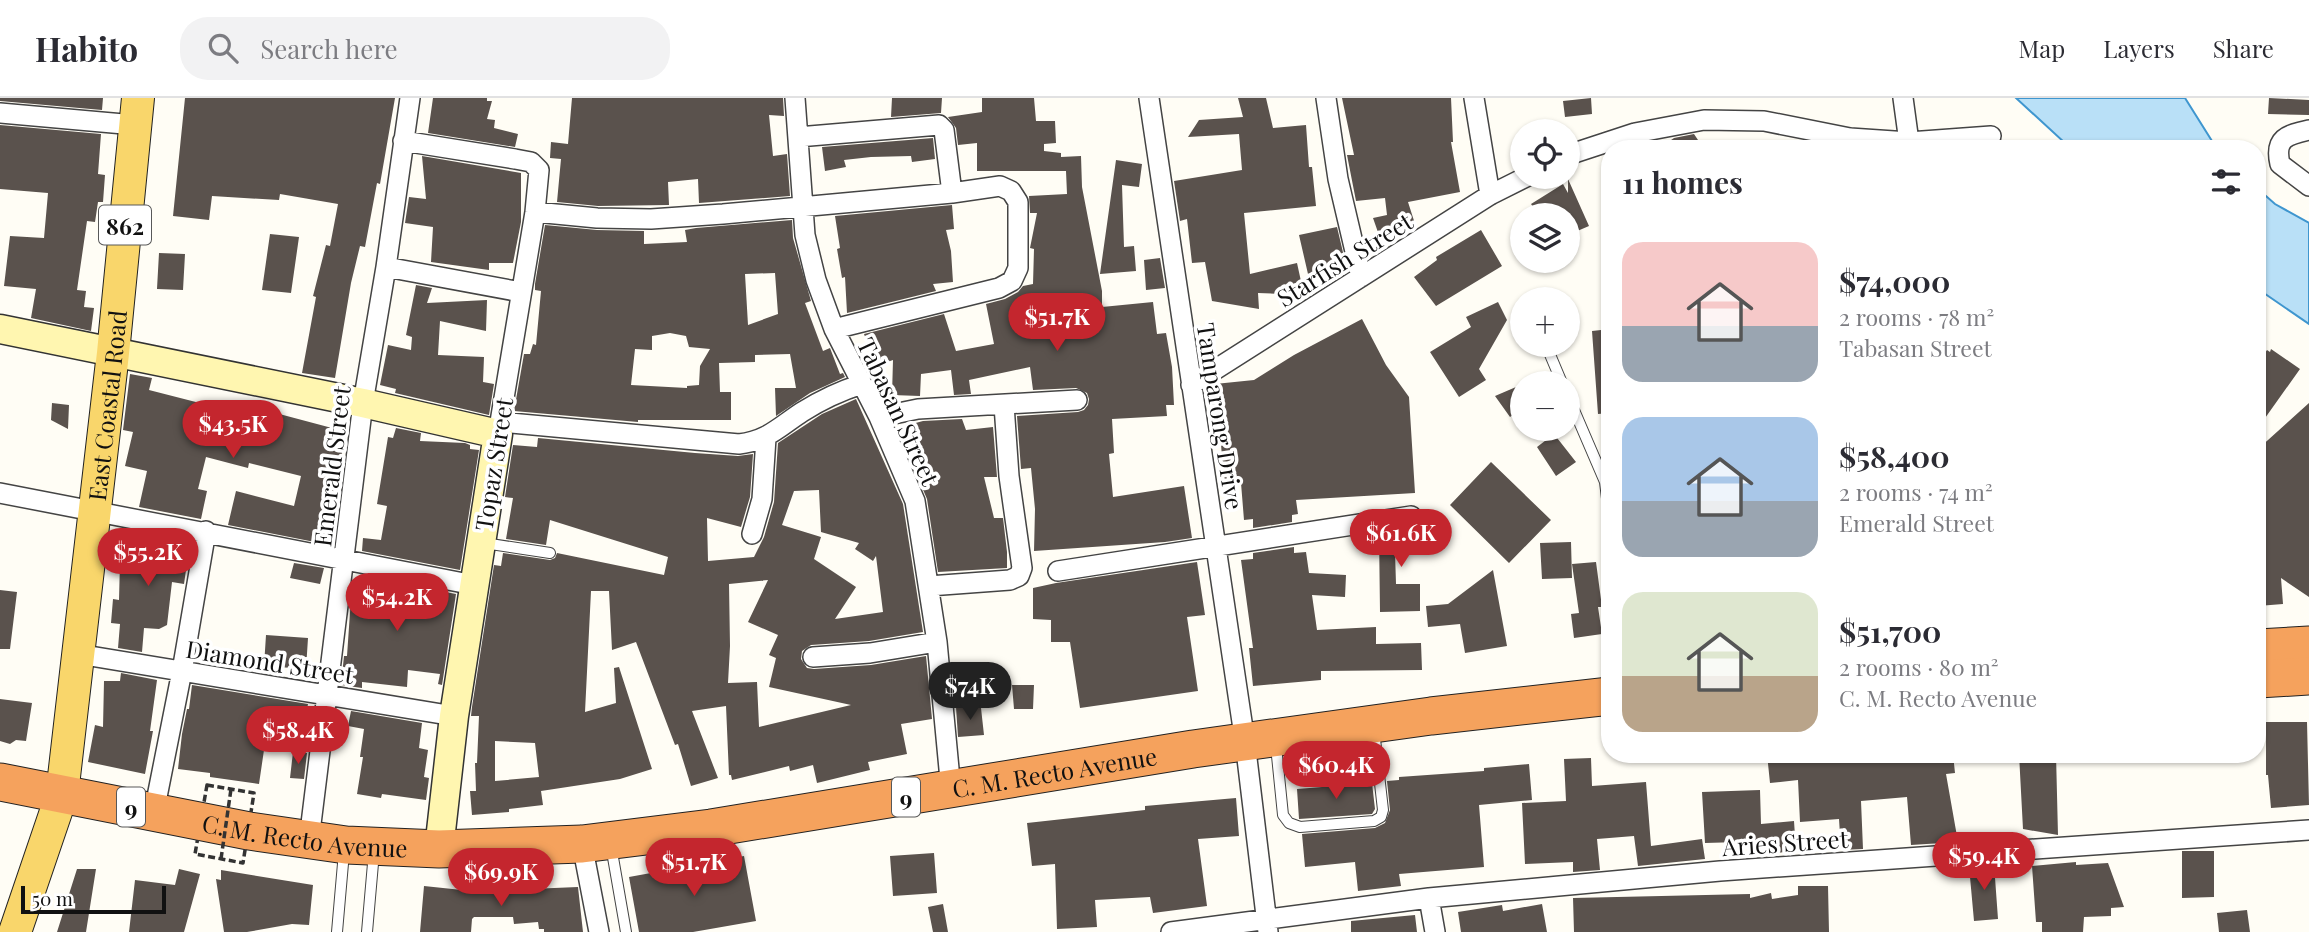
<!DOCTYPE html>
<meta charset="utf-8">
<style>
:root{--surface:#fff;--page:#f2f2f3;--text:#2b2b33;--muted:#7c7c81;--line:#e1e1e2;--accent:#c4262e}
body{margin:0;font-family:"Playfair Display",serif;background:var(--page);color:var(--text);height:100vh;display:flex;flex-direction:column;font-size:26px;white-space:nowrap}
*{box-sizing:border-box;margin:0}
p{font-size:23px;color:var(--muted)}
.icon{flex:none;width:38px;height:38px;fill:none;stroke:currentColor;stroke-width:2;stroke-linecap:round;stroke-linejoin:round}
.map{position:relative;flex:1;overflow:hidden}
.panel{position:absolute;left:1601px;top:42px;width:665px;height:623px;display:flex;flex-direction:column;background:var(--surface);border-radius:28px;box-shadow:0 2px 5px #0004}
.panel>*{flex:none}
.tools{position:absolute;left:1510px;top:21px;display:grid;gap:14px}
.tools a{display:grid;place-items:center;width:70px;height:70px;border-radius:50%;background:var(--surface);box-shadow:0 2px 5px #0004;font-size:35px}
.scale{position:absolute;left:21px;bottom:18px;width:145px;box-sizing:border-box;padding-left:7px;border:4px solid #111;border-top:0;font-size:19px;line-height:24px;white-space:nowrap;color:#111;-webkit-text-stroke:5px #fff;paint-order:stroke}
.price{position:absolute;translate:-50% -60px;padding:0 16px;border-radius:24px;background:var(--accent);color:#fff;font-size:23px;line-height:46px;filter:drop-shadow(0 2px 4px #0008)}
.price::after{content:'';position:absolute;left:50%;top:42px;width:21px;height:16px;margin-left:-10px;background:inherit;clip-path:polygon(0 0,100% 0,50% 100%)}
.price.current{background:#222;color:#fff}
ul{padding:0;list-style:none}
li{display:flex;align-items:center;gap:21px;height:175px;padding:0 21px}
li span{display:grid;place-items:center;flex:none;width:196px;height:140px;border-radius:21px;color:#555}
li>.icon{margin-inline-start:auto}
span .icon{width:84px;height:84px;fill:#fffc;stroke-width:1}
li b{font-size:30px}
h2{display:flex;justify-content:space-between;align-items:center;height:84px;padding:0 21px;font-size:30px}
header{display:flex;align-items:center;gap:42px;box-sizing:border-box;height:98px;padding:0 35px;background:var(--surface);border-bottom:2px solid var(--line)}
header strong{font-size:33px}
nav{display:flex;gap:38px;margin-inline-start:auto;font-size:24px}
.search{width:490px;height:63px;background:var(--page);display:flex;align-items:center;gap:18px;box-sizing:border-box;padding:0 24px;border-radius:28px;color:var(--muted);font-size:26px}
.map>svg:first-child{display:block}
</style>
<header>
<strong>Habito</strong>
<div class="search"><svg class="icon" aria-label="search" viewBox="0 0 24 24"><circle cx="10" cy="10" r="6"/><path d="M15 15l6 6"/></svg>Search here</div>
<nav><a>Map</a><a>Layers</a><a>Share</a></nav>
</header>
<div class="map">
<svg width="2309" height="834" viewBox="0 0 2309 834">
<rect width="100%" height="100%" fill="#fffdf5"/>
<!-- water -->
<path fill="#b9e0f7" stroke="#3f96cf" stroke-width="2" d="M 2016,0 L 2185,0 L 2217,51 L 2075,51 L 2066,46 Z
M 2258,91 L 2275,106 L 2309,125 L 2309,226 L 2258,191 Z"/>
<!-- building -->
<path fill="#5a524d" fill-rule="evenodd" d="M 0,0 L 103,0 L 102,12 L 0,3 Z
M 185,0 L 395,0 L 380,86 L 377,85 L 365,149 L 360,148 L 351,185 L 335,280 L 302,275 L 316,199 L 313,198 L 326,147 L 330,148 L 338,106 L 280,96 L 279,102 L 212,98 L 209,122 L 173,118 Z
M 433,0 L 487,0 L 487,3 L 492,3 L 487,21 L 495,22 L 494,30 L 518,36 L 515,49 L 428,35 Z
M 572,0 L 783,0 L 784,18 L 769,17 L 773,58 L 787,56 L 790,98 L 699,105 L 698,81 L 668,84 L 669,107 L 598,108 L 557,104 L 561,61 L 550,60 L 551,44 L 568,46 Z
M 892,0 L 942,0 L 941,15 L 891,19 Z
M 982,0 L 1034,0 L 1036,23 L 1055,23 L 1056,45 L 1044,46 L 1044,53 L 1061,55 L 1061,59 L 1081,58 L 1082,89 L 1102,193 L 1102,209 L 1153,204 L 1157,236 L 1166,235 L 1172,269 L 1174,307 L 1166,307 L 1167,318 L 1112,321 L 1114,355 L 1109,356 L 1113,399 L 1184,388 L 1192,440 L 1165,444 L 1034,453 L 1035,411 L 1031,370 L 1021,371 L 1017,318 L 1078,314 L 1084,312 L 1088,307 L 1089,301 L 1087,295 L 1076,290 L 1033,292 L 1030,269 L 969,282 L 971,296 L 954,297 L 951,272 L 921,276 L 920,298 L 892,297 L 893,262 L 876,268 L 864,236 L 944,216 L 956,253 L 994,246 L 986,206 L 1005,201 L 1018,194 L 1023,188 L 1033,186 L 1034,151 L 1030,150 L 1037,115 L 1030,115 L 1029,98 L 1067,96 L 1066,73 L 977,73 L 977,45 L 958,47 L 956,30 L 948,19 L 982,14 Z
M 1238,0 L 1266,0 L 1273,30 L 1306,27 L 1309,69 L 1312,69 L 1316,108 L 1244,115 L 1250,176 L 1297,165 L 1304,197 L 1258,195 L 1259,211 L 1212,203 L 1205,164 L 1192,165 L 1187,121 L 1180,123 L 1174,83 L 1242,72 L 1239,36 L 1188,39 L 1199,22 L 1243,19 Z
M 1342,0 L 1451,0 L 1453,44 L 1451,44 L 1460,94 L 1408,104 L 1416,129 L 1380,140 L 1373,120 L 1387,117 L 1385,100 L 1356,103 L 1347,57 L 1354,57 Z
M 1591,0 L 1592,16 L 1565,19 L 1563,3 Z
M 2269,0 L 2309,2 L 2309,17 L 2268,16 Z
M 0,27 L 101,36 L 98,76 L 105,77 L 103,104 L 98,104 L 95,124 L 87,123 L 77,192 L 86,193 L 84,209 L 94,210 L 91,233 L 31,220 L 36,191 L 4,188 L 10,138 L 44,140 L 48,95 L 0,91 Z
M 1694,36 L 1704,51 L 1658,51 L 1674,40 Z
M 933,40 L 935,61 L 912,64 L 911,58 L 871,59 L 844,62 L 846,69 L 825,73 L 822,49 Z
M 422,58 L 521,75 L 521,124 L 513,165 L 489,165 L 489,172 L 431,164 L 433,129 L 405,125 L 409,99 L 426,101 Z
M 1116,62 L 1142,66 L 1139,89 L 1122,87 L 1124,149 L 1134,148 L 1136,173 L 1100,176 Z
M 1568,81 L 1589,128 L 1568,137 L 1568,117 L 1539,117 L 1531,106 L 1563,86 L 1568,95 Z
M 952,107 L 954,131 L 946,132 L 951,153 L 953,184 L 933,186 L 936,193 L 847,215 L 845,179 L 842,180 L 837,151 L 840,150 L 835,118 Z
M 792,122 L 793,140 L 811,203 L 805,205 L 823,253 L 830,250 L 840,276 L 843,275 L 845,279 L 810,295 L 776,318 L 775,290 L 796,290 L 790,256 L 755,257 L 755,264 L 719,265 L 720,294 L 731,294 L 731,322 L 638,322 L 638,324 L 514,313 L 524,256 L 530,256 L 533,246 L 536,247 L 541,193 L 535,192 L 535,186 L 545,127 L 597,132 L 644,133 L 644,146 L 687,144 L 685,132 L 696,130 ZM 775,175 L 778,216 L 748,227 L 745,176 ZM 670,235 L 686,238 L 689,249 L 710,251 L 700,268 L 699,287 L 687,288 L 687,290 L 631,287 L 635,251 L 652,252 L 652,238 Z
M 1337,129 L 1346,167 L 1308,176 L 1299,137 Z
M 1481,132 L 1502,168 L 1436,208 L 1414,179 L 1437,162 L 1436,159 Z
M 270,136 L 299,139 L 291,195 L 262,192 Z
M 159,155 L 185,156 L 183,192 L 157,191 Z
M 1160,160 L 1165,190 L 1146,192 L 1144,162 Z
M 416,187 L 432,190 L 427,205 L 487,202 L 486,233 L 440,223 L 438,257 L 484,259 L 483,284 L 494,286 L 489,317 L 395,295 L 396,291 L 380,287 L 388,247 L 411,252 L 412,239 L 406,237 Z
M 1498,204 L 1507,222 L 1479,271 L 1486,282 L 1459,299 L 1430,254 L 1471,229 L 1466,219 Z
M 1362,221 L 1386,267 L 1409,299 L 1415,395 L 1296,402 L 1298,416 L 1292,417 L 1292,424 L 1253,430 L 1253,421 L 1244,422 L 1241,385 L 1224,386 L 1221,346 L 1213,347 L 1210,327 L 1213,326 L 1209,290 L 1215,286 L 1254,282 L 1294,257 Z
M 1610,231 L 1610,315 L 1598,316 L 1592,233 Z
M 2271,251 L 2300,271 L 2258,330 L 2258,265 L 2267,252 L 2270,254 Z
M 130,276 L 152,280 L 149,292 L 227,312 L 230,303 L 347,334 L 334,390 L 340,392 L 330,447 L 228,427 L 236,393 L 294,408 L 301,378 L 249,365 L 248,370 L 206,359 L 198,391 L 207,393 L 201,421 L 139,409 L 147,373 L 125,368 L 133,334 L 123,332 Z
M 1516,289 L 1522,310 L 1510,319 L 1495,298 Z
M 856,301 L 903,406 L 923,534 L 869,543 L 811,547 L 802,553 L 801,561 L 807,570 L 814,571 L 871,567 L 926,558 L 932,621 L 901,626 L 907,656 L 868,664 L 870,672 L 817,685 L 813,667 L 790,673 L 789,668 L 732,682 L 731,677 L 729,677 L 726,608 L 692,613 L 718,680 L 691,688 L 678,646 L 675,647 L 636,544 L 612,552 L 609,493 L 591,493 L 585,614 L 616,605 L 614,570 L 619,569 L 652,671 L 620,681 L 541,693 L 543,707 L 509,711 L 509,714 L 472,717 L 470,693 L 476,693 L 475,665 L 477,665 L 479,618 L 471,618 L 472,609 L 494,467 L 501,468 L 503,455 L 550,462 L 555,460 L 557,455 L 664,477 L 668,459 L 550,422 L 546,447 L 506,441 L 513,400 L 505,399 L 513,347 L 537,349 L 538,340 L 695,355 L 738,358 L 753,356 L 750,399 L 741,429 L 707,420 L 708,463 L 754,459 L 764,439 L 774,404 L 778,345 L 822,316 ZM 819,392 L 821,434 L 859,445 L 855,451 L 873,463 L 876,458 L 883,514 L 835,521 L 856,489 L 814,461 L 821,439 L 782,427 L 794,393 ZM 768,482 L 748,524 L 778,537 L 769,557 L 776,560 L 769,589 L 851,607 L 759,629 L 757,584 L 728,585 L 730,548 L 729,486 ZM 495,643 L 535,645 L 539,679 L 495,683 Z
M 52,305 L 69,307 L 68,331 L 51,322 Z
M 2309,305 L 2309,499 L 2281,480 L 2283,506 L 2258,508 L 2258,351 Z
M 962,321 L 966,332 L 993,329 L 997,379 L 984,379 L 994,420 L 1003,420 L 1007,454 L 1007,470 L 938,474 L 927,401 L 897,330 L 923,323 Z
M 396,330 L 421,335 L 420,343 L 465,345 L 470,347 L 470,351 L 479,352 L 460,472 L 362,453 L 363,440 L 381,442 L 387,408 L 377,406 L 388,339 L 393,340 Z
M 1554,336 L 1576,364 L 1556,378 L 1537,349 Z
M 1491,364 L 1551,422 L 1509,465 L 1450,407 Z
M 1439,432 L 1439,450 L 1395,454 L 1396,486 L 1420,486 L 1420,513 L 1380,514 L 1379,435 L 1418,433 L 1418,439 L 1424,433 Z
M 139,434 L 190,444 L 184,486 L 172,484 L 167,527 L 159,531 L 144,530 L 142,554 L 118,550 L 120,526 L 111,525 L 113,501 L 119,502 L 120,463 L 135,463 Z
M 1571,444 L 1572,480 L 1542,481 L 1540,445 Z
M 1294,449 L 1294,455 L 1306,454 L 1309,475 L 1346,477 L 1345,499 L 1312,497 L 1317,532 L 1376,529 L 1376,546 L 1421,545 L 1422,572 L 1321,573 L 1321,582 L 1253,588 L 1249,550 L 1253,550 L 1241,462 L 1253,461 L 1253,455 Z
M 1197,464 L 1205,517 L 1187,519 L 1198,593 L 1080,610 L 1070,544 L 1051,544 L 1051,522 L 1033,521 L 1033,490 L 1056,485 Z
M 1596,464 L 1602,509 L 1598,509 L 1602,536 L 1574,540 L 1571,516 L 1579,515 L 1572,466 Z
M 294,465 L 324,470 L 320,486 L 290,480 Z
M 1493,472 L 1507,548 L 1465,555 L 1460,526 L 1428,529 L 1426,508 L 1448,506 Z
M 361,478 L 456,496 L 442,587 L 438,586 L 440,576 L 408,572 L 407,589 L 362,584 L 362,590 L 341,587 L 344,558 L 347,558 L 351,500 L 359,500 Z
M 0,492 L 17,494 L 10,551 L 0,551 Z
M 266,537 L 308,540 L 306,571 L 264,568 Z
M 121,575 L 157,582 L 150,633 L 153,633 L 145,676 L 88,664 L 95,627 L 103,629 L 104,583 L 120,583 Z
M 192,587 L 308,606 L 299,653 L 264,652 L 259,686 L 210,679 L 210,675 L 178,671 L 182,636 L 187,611 L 189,611 Z
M 1012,587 L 1034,587 L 1033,611 L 1014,611 Z
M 0,601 L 32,605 L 26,643 L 16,642 L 10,646 L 0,643 Z
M 956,609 L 981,610 L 984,637 L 958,639 Z
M 351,613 L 422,625 L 419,650 L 428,652 L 424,679 L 429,680 L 426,702 L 382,696 L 381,700 L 357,696 L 363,659 L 360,659 L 364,631 L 348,628 Z
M 2266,624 L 2307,624 L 2309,707 L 2271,710 L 2268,677 L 2266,677 Z
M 293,654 L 307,655 L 304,681 L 290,680 Z
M 1767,656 L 1953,656 L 1955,675 L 1946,676 L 1958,744 L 1911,747 L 1907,699 L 1861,703 L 1863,751 L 1841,752 L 1839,721 L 1800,724 L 1798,682 L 1770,685 Z
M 2019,656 L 2056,656 L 2058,737 L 2023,731 Z
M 1591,660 L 1592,688 L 1646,684 L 1651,748 L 1702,741 L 1705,761 L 1638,768 L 1634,738 L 1597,741 L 1600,772 L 1573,774 L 1573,764 L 1525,766 L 1522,705 L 1566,703 L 1564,661 Z
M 1529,666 L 1532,702 L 1479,707 L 1484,769 L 1399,776 L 1401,788 L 1358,793 L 1355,764 L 1305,769 L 1302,736 L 1375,730 L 1385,725 L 1390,712 L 1387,683 L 1399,682 L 1399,679 L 1484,673 L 1484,670 Z
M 1372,685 L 1375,711 L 1372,716 L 1299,721 L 1297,691 Z
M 1760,692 L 1761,726 L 1794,723 L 1796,753 L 1775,755 L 1774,743 L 1705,745 L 1702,694 Z
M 1236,700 L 1239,738 L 1198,741 L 1207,808 L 1153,815 L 1150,799 L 1095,802 L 1097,829 L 1057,831 L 1055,766 L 1032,768 L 1027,725 L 1145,712 L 1145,708 Z
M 2182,753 L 2214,753 L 2214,799 L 2182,800 Z
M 934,755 L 937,795 L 893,798 L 890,758 Z
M 744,758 L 756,823 L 693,834 L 639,834 L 629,779 Z
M 2076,764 L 2076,767 L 2108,765 L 2124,809 L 2111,810 L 2111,818 L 2084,819 L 2083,834 L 2042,834 L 2042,824 L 2036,824 L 2032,768 Z
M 1994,766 L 1998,821 L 1974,823 L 1969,768 Z
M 77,771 L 96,771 L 86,834 L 57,834 Z
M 179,771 L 200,776 L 184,834 L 129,834 L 135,782 L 175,787 Z
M 221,772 L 313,787 L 309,827 L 292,826 L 247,834 L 224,834 L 216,781 L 221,782 Z
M 424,788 L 481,794 L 482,790 L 508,790 L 508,794 L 530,791 L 578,789 L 583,834 L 544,834 L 544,831 L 539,831 L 538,824 L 514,826 L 513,819 L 474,819 L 472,821 L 471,834 L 420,834 Z
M 1798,788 L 1828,788 L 1829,834 L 1574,834 L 1573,800 L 1750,796 L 1750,800 L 1771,795 L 1772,801 L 1798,797 Z
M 943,806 L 948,834 L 933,834 L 928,809 Z
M 1542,806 L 1547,834 L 1461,834 L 1458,814 L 1502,807 L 1503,813 Z
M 2247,812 L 2250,834 L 2219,834 L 2217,815 Z
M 1415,817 L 1417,834 L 1351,834 L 1351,823 Z"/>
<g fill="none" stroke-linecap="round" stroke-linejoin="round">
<defs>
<path id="lane" d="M 1546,247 L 1562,285
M 1568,298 L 1605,384 L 1610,425
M 484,445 L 550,455
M 1276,648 L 1283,717 L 1289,725 L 1300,729 L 1374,723 L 1381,719 L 1383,712 L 1374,632
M 611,748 L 626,834
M 337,834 L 344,754
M 367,834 L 374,754"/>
<path id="street" d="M 795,0 L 805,137 L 816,182 L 834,231 L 879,319 L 915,403 L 937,544 L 951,692
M 1149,0 L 1245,644 L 1268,834
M 1326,0 L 1338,81 L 1361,179
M 1474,0 L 1490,97
M 1903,0 L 1909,44
M 0,15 L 135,27
M 2309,32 C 2287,37 2274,40 2280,66 L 2309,88
M 798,39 L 939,27 L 944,32 L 952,95
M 403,43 L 515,61 L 531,64 L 539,72 L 535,114 L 498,336
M 1568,57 L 1635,35 L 1704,22 L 1764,23 L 1850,40 L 1909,44 L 1991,38
M 535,114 L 597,120 L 651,121 L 723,116 L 952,95 L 1000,88 L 1011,93 L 1018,104 L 1018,170 L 1012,183 L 999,190 L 834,231
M 386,169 L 521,194
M 1191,287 L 1490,97 L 1526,79
M 879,319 L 918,311 L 1077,302
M 500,324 L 739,346 C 767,343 779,329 802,314 C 821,302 840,293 862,286
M 0,395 L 474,487
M 752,436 L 762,401 L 766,340
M 1058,473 L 1411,418
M 929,488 L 1010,482 L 1019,478 L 1022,470 L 1009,378 L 1004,307
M 78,556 L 454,618
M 813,559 L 870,555 L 937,544
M 154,714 L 182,573 L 206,433
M 309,742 L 363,305 L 386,169 L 410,0
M 582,746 L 599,834
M 1429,800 L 1435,834
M 1171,834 L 1429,800 L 1720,773 L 2309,732"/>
<path id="secondary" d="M 0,231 L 363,305 L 498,336 L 454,618 L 439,751"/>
<g id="primary">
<path id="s1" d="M 15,834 L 62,696 L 113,255 L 138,0"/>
</g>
<g id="highway">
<path d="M 2258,550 L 2309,547"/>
<path d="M 2258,581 L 2309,578"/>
<path id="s2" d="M 0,684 L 249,733 L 346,747 L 439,751 L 582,746 L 711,730 L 1193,651 L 1431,618 L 1610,598"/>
</g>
</defs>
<!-- lane casing -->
<use href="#lane" stroke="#444" stroke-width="12"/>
<!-- street casing -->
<use href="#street" stroke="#444" stroke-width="22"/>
<!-- secondary casing -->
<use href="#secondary" stroke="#333" stroke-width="31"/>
<!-- primary casing -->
<use href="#primary" stroke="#222" stroke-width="34"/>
<!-- highway casing -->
<use href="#highway" stroke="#222" stroke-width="39"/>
<!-- path -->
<path stroke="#333" stroke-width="3.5" stroke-dasharray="7 3.5" stroke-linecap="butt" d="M 207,687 L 254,695 L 243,765 L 195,756 Z"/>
<!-- lane -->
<use href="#lane" stroke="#fff" stroke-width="10"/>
<!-- street -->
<use href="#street" stroke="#fff" stroke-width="19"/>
<!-- secondary -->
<use href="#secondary" stroke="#fff6b0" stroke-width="28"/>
<!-- primary -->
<use href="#primary" stroke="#f9d66b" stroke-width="32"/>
<!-- highway -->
<use href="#highway" stroke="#f5a25d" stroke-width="37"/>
<!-- path-bridge -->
<path stroke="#333" stroke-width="3.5" stroke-dasharray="7 3.5" stroke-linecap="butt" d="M 221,761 L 231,691"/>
</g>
<g text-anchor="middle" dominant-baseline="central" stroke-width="7" stroke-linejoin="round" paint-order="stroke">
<!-- shield labels -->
<g fill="#fff" stroke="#585858" stroke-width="2">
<rect x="99" y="107.5" width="52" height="39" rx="5"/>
<rect x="892" y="679.5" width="28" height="39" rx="5"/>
<rect x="117" y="689.5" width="28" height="39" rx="5"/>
</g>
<g font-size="23" font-weight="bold" fill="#111">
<text x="125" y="127">862</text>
<text x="906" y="699">9</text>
<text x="131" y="709">9</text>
</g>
<!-- street labels -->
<g font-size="24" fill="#111" stroke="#fff">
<text transform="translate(1344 161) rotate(-32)">Starfish Street</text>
<text stroke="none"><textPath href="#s1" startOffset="537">East Coastal Road</textPath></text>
<text transform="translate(899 313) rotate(65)">Tabasan Street</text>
<text transform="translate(1221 318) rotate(81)">Tamparong Drive</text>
<text transform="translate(493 366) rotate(-81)">Topaz Street</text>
<text transform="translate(331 368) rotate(-83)">Emerald Street</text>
<text transform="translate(270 563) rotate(9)">Diamond Street</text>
<text stroke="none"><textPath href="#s2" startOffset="1066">C. M. Recto Avenue</textPath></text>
<text stroke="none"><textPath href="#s2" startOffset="310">C. M. Recto Avenue</textPath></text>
<text transform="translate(1785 744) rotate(-4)">Aries Street</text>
</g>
</g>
</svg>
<div class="tools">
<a><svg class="icon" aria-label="locate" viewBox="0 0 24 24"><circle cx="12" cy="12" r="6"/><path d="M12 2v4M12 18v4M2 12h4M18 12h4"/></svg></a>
<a><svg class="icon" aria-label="layers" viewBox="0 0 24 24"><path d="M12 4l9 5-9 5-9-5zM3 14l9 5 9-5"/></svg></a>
<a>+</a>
<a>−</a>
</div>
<div class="scale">50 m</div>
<b class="price" style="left:1057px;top:255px">$51.7K</b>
<b class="price" style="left:233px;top:362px">$43.5K</b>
<b class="price" style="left:1401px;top:471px">$61.6K</b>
<b class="price" style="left:148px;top:490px">$55.2K</b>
<b class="price" style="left:397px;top:535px">$54.2K</b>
<b class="price current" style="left:970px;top:624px">$74K</b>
<b class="price" style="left:298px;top:668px">$58.4K</b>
<b class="price" style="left:1336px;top:703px">$60.4K</b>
<b class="price" style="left:1984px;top:794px">$59.4K</b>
<b class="price" style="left:694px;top:800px">$51.7K</b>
<b class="price" style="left:501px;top:810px">$69.9K</b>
<section class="panel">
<h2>11 homes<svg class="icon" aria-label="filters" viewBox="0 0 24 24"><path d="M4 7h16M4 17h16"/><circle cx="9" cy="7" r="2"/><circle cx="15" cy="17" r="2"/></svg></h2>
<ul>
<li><span style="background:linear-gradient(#f6c9c9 60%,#9aa5b1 0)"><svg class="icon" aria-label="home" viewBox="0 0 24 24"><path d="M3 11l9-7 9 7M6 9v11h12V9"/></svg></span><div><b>$74,000</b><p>2 rooms · 78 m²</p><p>Tabasan Street</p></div></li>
<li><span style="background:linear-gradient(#a9c7e8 60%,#9aa5b1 0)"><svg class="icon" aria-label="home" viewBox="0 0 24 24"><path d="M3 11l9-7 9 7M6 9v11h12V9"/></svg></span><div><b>$58,400</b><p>2 rooms · 74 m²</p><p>Emerald Street</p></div></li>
<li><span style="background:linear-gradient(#dfe7d0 60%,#b9a48a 0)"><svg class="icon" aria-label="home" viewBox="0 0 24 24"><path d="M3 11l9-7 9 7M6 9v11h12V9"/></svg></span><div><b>$51,700</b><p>2 rooms · 80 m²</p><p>C. M. Recto Avenue</p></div></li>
</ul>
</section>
</div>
